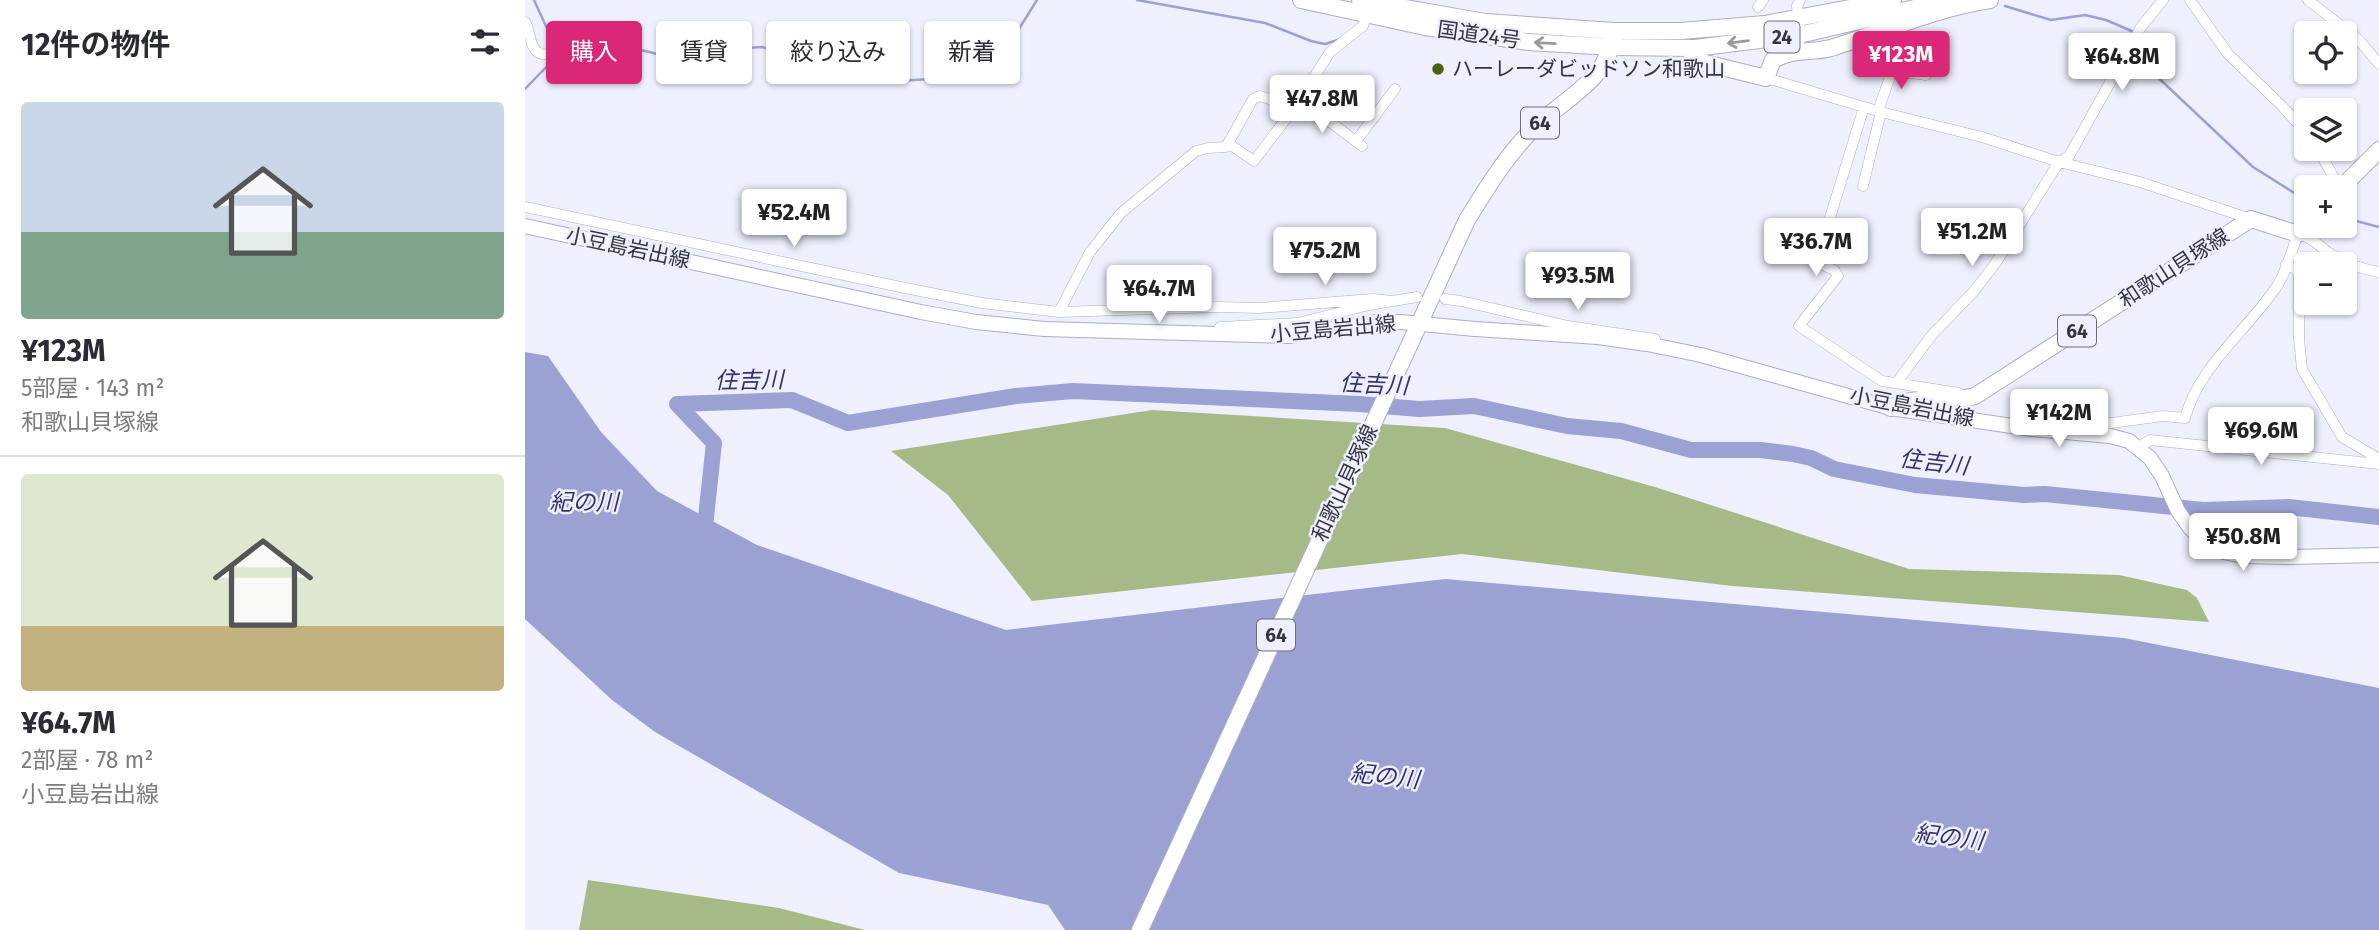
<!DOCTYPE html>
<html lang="ja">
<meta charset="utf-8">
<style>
:root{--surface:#fff;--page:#f7f7f7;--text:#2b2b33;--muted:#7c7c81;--line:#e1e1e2;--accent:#db2777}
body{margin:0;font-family:"Fira Sans","Noto Sans JP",sans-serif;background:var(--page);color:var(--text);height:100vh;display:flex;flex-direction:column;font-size:26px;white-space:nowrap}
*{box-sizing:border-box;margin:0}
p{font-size:23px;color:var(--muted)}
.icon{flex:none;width:38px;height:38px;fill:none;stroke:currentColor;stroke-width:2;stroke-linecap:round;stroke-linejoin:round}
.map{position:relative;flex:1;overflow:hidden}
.side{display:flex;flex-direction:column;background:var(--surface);width:525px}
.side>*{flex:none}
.top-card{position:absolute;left:21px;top:21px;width:665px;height:63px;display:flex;gap:14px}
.tools{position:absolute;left:1769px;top:21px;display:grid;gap:14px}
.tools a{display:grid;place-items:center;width:63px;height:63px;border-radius:7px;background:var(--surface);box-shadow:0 2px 5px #0004;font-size:35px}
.price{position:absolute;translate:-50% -60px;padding:0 16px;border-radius:7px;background:#fff;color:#222;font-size:23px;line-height:46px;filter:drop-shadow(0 2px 4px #0008)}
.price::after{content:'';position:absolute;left:50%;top:42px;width:21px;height:16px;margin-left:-10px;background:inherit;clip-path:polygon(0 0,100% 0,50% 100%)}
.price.on{background:var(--accent);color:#fff}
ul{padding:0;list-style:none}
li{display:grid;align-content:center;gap:14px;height:371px;padding:0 21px}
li+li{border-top:2px solid var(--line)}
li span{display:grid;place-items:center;height:217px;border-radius:7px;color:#555}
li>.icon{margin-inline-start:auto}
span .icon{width:126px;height:126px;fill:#fffc;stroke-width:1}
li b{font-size:30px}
h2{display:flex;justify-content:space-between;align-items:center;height:84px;padding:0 21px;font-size:30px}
.pill{padding:0 24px;border-radius:7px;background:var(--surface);box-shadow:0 2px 5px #0004;font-size:24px;line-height:63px}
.pill.on{background:var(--accent);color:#fff}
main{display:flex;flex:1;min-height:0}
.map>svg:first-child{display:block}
</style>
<main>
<section class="side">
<h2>12件の物件<svg class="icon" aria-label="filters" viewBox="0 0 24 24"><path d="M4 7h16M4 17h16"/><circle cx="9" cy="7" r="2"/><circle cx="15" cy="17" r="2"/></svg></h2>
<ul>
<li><span style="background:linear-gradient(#c9d6e8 60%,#7fa58c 0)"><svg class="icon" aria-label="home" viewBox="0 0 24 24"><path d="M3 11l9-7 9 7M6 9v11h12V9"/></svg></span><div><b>¥123M</b><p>5部屋 · 143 m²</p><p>和歌山貝塚線</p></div></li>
<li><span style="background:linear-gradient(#dfe7d0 70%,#c2b280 0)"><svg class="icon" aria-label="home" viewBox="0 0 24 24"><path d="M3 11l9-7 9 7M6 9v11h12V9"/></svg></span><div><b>¥64.7M</b><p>2部屋 · 78 m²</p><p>小豆島岩出線</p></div></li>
</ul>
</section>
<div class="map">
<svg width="1854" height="930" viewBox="0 0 1854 930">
<rect width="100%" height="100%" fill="#eef0fe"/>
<!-- forest -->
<path fill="#a5ba87" d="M 627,410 L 920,428 L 1130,487 L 1384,569 L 1594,575 L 1662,590 L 1672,598 L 1684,622 L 1207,586 L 937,554 L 507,601 L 423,495 L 366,451 Z
M 63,880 L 254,908 L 340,930 L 54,930 Z"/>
<!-- water -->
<path fill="#9ca1d4" d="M 0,352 L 23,356 L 76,432 L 132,491 L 232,545 L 481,630 L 920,579 L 1599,638 L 1854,688 L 1854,930 L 540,930 L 523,905 L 374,873 L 130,732 L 87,700 L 0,619 Z"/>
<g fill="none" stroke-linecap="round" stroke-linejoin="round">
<!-- stream -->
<path stroke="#9ca1d4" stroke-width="2.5" d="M 9,0 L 31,48
M 612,0 L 740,23 L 786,41 L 800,44 L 816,39
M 1480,6 L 1526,20 L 1560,15 L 1581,20 L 1609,32
M 54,46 L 75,40 L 161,61 L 190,58 L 220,48 L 237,47 L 287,62 L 329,78 L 354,82 L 440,77 L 462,73 L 472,64 L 512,0
M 1606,52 L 1728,167 L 1782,201
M 0,89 L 32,56
M 1820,218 L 1854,227"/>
<!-- river -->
<path stroke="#9ca1d4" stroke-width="16" d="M 179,536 L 189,443 L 152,404 L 267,400 L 323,423 L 491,396 L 548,391 L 835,404 L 894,409 L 949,406 L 1042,426 L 1096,431 L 1166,450 L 1235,450 L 1268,454 L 1286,458 L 1309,469 L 1390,485 L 1499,495 L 1520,494 L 1678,510 L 1764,507 L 1854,517"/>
<defs>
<path id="minor" d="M 1665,0 L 1703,54 L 1756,105 L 1782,134
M 1783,0 L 1834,40 L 1854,64
M 1233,7 L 1238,0
M 0,22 C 5,30 4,40 9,48 C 17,63 44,48 54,41
M 1275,40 L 1272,6 L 1275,0
M 1241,78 L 1356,112 L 1457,137 L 1534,162 L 1615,182 L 1726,219
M 775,99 L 837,146
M 1339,107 L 1303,224 L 1287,260 L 1309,270 L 1313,276 L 1274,326 L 1357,381 L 1434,393
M 1353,111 L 1366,74 L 1371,71 L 1401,75
M 831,141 L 870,89
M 703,143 L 729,161 L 770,107
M 1793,149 L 1814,187
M 1338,186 L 1356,112
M 0,207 L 380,288 L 457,303 L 534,312 L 693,307 L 734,308 L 848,299 L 867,301
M 1761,264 L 1774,271 L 1774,338 L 1777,369 L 1817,437 L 1854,459
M 920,299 L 936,301 L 1043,326 L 1130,339
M 534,312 L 565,252 L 596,213 L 671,151 L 683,148 L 701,147 L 728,99 L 735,96 L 770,107 L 805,52 L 838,26 L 843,11
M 695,327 L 773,323 L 844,305 L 892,297
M 1372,382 L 1406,336 L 1450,290 L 1470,264 L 1534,162 L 1544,156 L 1616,27 L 1638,0
M 1548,431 L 1557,427 L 1638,416 L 1660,418 C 1674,367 1720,332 1750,289 C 1761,274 1766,252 1773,234 C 1787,237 1795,247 1807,255 C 1821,264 1838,269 1854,272
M 1613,448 L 1625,440 L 1854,464"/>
<path id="secondary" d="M 0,226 L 396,312 L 451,322 L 519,329 L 763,336 L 852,322 L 876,322 L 950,329 L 1073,337 L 1122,344 L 1176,355 L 1366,408 L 1507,429 L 1585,436 L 1604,441 L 1625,458 L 1637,476 L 1653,511 L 1665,528 L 1683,544 L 1699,552 L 1718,556 L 1765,557 L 1854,555"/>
<path id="primary" d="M 1167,48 L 1167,55 L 1172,61 L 1241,78 L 1248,60 C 1265,49 1287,53 1306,48 C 1358,32 1411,8 1465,0
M 1817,187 L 1854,150
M 1366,408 C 1387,394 1425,403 1450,396 L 1726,219 L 1773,234 L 1782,224
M 615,930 L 942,220 C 961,189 980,158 1005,132 C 1037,98 1085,82 1089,31"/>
<path id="trunk" d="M 776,0 L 900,27 L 1003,42 L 1088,47 L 1170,48 L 1274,35 L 1424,0
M 835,0 L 960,22 L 1089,31 L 1156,31 L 1240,24 L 1368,0"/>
</defs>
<!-- minor casing -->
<use href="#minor" stroke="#abaec3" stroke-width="11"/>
<!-- secondary casing -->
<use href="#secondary" stroke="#abaec3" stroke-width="16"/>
<!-- primary casing -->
<use href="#primary" stroke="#abaec3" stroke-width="18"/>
<!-- trunk casing -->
<use href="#trunk" stroke="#abaec3" stroke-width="18"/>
<!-- minor -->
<use href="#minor" stroke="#fff" stroke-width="10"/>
<!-- secondary -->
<use href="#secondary" stroke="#fff" stroke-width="14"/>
<!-- primary -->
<use href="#primary" stroke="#fff" stroke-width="16"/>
<!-- trunk -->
<use href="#trunk" stroke="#fff" stroke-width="16"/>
</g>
<!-- one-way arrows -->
<defs><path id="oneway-shaft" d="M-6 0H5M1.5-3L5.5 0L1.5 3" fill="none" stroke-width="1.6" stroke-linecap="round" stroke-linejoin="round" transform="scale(1.75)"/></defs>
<g stroke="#9a9a9e">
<use href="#oneway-shaft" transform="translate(1213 42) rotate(173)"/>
<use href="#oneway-shaft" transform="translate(1020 43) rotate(-177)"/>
</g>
<!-- markers -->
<circle fill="#496313" stroke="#eef0fe" stroke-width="2.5" cx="913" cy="69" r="7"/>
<g text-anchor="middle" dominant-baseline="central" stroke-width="5" stroke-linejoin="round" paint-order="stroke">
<!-- shield labels -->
<g fill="#eef0fe" stroke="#6c6d78" stroke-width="2">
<rect x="1239.5" y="21.5" width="35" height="31" rx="5"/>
<rect x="996" y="107.5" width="38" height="31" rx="5"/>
<rect x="1533" y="315.5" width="38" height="31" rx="5"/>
<rect x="732" y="619.5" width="38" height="31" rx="5"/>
</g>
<g font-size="19" font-weight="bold" fill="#34353e">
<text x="1257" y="37">24</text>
<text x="1015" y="123">64</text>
<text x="1552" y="331">64</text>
<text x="751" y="635">64</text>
</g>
<!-- street labels -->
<g font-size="21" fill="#34353e" stroke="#eef0fe">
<text transform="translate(954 35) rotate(8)">国道24号</text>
<text transform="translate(103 248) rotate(12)">小豆島岩出線</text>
<text transform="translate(1649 268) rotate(-33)">和歌山貝塚線</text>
<text transform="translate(808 329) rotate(-5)">小豆島岩出線</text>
<text transform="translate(1387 407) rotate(11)">小豆島岩出線</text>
<text transform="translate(820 483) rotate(-65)">和歌山貝塚線</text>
</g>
<!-- poi labels -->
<g font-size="21" fill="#34353e" stroke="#eef0fe" text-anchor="start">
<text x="927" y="69">ハーレーダビッドソン和歌山</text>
</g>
<!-- water labels -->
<g font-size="23" font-style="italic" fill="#333270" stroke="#eef0fe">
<text transform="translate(224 380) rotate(-1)">住吉川</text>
<text transform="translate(849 384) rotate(3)">住吉川</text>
<text transform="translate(1409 462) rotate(7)">住吉川</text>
<text x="59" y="502">紀の川</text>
<text transform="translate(860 776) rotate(6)">紀の川</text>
<text transform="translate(1424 837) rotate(7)">紀の川</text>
</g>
</g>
</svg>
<div class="tools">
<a><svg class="icon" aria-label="locate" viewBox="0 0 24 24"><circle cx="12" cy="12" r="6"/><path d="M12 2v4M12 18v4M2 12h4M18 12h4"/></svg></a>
<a><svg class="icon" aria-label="layers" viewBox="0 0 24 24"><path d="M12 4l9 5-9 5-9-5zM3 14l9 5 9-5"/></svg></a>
<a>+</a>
<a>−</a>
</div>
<b class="price on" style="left:1376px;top:91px">¥123M</b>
<b class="price" style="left:1597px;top:93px">¥64.8M</b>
<b class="price" style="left:797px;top:135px">¥47.8M</b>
<b class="price" style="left:269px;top:249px">¥52.4M</b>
<b class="price" style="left:1447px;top:268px">¥51.2M</b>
<b class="price" style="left:1291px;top:278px">¥36.7M</b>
<b class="price" style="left:800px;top:287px">¥75.2M</b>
<b class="price" style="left:1053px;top:312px">¥93.5M</b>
<b class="price" style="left:634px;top:325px">¥64.7M</b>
<b class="price" style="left:1534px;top:449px">¥142M</b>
<b class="price" style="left:1736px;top:467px">¥69.6M</b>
<b class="price" style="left:1718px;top:573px">¥50.8M</b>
<div class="top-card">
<a class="pill on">購入</a>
<a class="pill">賃貸</a>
<a class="pill">絞り込み</a>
<a class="pill">新着</a>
</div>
</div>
</main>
